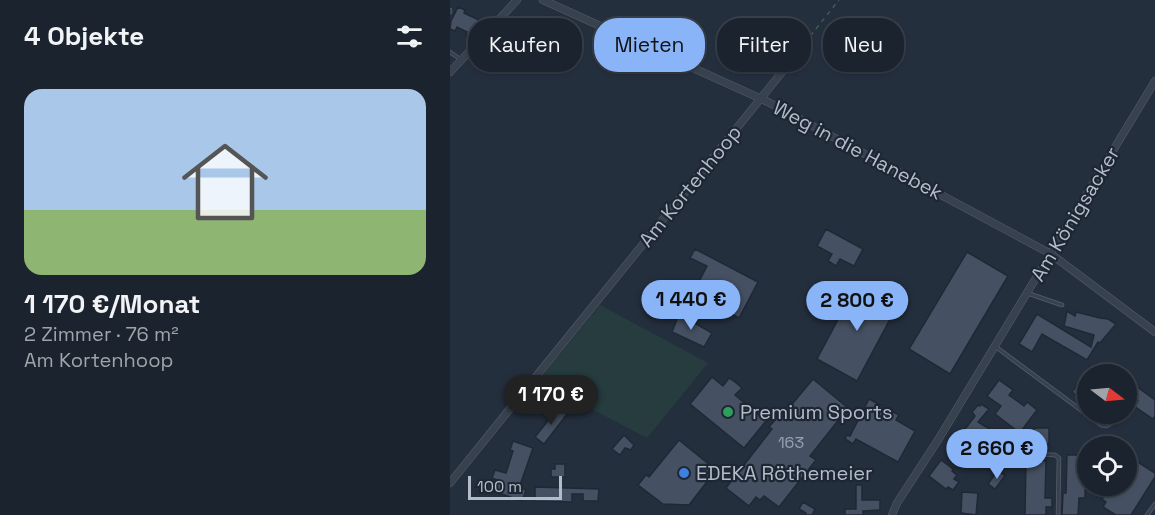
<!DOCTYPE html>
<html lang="de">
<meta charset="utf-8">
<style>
:root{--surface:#1b232e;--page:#242b36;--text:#f1f3f6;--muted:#a0a4aa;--line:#39404a;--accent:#8ab4f8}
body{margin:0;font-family:"Space Grotesk",sans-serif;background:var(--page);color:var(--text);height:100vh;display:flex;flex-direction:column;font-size:22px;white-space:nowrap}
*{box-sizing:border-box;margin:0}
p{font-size:20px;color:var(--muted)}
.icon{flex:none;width:33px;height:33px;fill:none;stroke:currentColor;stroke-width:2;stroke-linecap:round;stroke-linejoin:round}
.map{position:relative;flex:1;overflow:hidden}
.sheet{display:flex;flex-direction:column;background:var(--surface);width:450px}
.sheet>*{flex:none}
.banner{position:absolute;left:18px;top:18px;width:570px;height:54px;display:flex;gap:12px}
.needle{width:39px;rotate:106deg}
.tools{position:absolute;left:627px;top:364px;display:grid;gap:12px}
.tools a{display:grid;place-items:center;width:60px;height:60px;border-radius:50%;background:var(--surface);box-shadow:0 2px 4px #0004,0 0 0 2px var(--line);font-size:30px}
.scale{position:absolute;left:18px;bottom:15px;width:94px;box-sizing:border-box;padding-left:6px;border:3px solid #b4bcc9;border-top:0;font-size:16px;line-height:21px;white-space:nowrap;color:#b4bcc9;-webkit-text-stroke:4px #1d2633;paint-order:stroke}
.price{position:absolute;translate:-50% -51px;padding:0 14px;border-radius:21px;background:var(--accent);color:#111;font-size:20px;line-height:39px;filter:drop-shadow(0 2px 3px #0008)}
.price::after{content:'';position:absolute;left:50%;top:36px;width:18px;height:14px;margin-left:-9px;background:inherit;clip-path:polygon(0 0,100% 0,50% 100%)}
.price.on{background:#222;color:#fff}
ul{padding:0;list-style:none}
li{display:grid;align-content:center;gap:12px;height:318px;padding:0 24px}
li+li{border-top:2px solid var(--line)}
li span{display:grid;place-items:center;height:186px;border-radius:18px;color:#555}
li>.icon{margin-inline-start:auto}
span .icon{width:108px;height:108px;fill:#fffc;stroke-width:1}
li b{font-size:26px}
h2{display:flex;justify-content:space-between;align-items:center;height:72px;padding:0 24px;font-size:26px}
.tag{padding:0 21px;border-radius:24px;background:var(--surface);box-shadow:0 2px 4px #0004,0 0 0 2px var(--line);font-size:21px;line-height:54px}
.tag.on{background:var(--accent);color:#111}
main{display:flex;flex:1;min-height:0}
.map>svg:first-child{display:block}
</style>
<main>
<section class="sheet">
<h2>4 Objekte<svg class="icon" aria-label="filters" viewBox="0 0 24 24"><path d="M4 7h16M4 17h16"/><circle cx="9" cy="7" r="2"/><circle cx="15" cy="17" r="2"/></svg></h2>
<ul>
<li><span style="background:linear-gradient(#a9c7e8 65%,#8fb573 0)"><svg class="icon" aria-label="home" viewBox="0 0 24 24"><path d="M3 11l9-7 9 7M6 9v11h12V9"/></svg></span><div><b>1 170 €/Monat</b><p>2 Zimmer · 76 m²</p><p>Am Kortenhoop</p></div></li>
</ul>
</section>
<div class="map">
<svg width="705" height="515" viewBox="0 0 705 515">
<rect width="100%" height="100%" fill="#242f3e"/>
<!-- green -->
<path fill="#263c3f" d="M 150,305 L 258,363 L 197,438 L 88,381 Z"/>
<!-- building -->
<path fill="#455162" stroke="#1f2835" stroke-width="1.5" d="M 8,7 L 15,10 L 14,13 L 31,21 L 21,37 L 16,35 L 17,32 L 7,27 L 5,31 L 0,29 L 1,21 Z
M 376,229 L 413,249 L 404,266 L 390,259 L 386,266 L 378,261 L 382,254 L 367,246 Z
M 245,249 L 308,282 L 289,318 L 243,293 L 257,266 L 240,258 Z
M 517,252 L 558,276 L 500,374 L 459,349 Z
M 407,284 L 447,306 L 407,381 L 367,359 Z
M 617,311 L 625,316 L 626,312 L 650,318 L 658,319 L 666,324 L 650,343 L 648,342 L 637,360 L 592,334 L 582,352 L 569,344 L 587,314 L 641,347 L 644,335 L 614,326 Z
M 229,314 L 262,333 L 254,347 L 222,332 Z
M 646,364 L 664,375 L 640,375 Z
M 262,377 L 273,386 L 279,378 L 285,382 L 292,388 L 285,395 L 316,421 L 294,448 L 240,404 Z
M 363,379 L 398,408 L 360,456 L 366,460 L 329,507 L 314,496 L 310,500 L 306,497 L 299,506 L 276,488 L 322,429 L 319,427 L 330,414 L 331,415 L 341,402 L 343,403 Z
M 632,379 L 638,383 L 638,404 L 622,392 Z
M 549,380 L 563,390 L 559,395 L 574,406 L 577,402 L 587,410 L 556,451 L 552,448 L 542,461 L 512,437 L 514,434 L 512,433 L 525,416 L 522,412 L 528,405 L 530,406 L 531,404 L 539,409 L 528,422 L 543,431 L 536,440 L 545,447 L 553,436 L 558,439 L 566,430 L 545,414 L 551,406 L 537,396 Z
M 683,384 L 705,400 L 705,416 L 703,419 L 684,406 L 688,401 L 677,393 Z
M 419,399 L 449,415 L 446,420 L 465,431 L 448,462 L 406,439 L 403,444 L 395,439 L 397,435 L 400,436 Z
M 109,407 L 117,414 L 94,444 L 85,437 Z
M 584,428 L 599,428 L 599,444 L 591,444 L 591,449 L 584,449 Z
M 174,435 L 184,445 L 181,450 L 175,448 L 170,455 L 162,449 Z
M 229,440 L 266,470 L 239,505 L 213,504 L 188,485 L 196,475 L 199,477 Z
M 63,441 L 83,448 L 69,488 L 76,490 L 72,501 L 43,491 L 47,480 L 42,478 L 45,470 L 56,473 L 63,451 L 60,450 Z
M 500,441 L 514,451 L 511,457 L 496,448 Z
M 617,455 L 636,455 L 635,498 L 629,498 L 628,515 L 612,515 L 613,493 L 616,493 Z
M 576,459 L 596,461 L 595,498 L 602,498 L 602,507 L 596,507 L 596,515 L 575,515 Z
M 683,459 L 705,473 L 705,477 L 681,515 L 666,515 L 653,507 L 656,502 L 652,499 L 658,490 L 662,492 L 666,486 L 676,486 L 676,469 Z
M 491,460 L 503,469 L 502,471 L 507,475 L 504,479 L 509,482 L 503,490 L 498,487 L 496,489 L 479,476 Z
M 105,464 L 115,464 L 115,477 L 101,477 L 101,469 L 105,469 Z
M 548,470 L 555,476 L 545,489 L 538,484 Z
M 406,485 L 412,485 L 412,500 L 430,500 L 430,510 L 413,511 L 413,515 L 395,515 L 395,509 L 406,509 Z
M 85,487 L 149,489 L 148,501 L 133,501 L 133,494 L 122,494 L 122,502 L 85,501 Z
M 512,492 L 528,493 L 526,515 L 511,513 Z
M 353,502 L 365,509 L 362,515 L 355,515 L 356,513 L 349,509 Z"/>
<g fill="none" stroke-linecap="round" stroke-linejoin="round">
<defs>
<path id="lane" d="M 0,10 L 0,12
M 0,52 L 10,59
M 577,293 L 612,305
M 546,347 L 651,425 L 656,426 L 662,423 L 662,414
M 585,454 L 605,455 L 609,458 L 608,515
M 697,515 L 705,504"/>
<path id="street" d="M 93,0 L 318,102 L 601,254 L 705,332
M 0,72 L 67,0
M 0,483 L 345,56
M 442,515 L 447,503 L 488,440 L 705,81"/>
</defs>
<!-- lane casing -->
<use href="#lane" stroke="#565f6c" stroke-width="4.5"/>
<!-- street casing -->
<use href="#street" stroke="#565f6c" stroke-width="8"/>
<!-- path -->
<path stroke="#44595c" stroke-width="1.5" stroke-dasharray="4.5 4.5" stroke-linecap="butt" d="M 349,50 L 389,0"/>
<!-- lane -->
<use href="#lane" stroke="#38414e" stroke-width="3"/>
<!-- street -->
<use href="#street" stroke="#38414e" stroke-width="7"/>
</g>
<!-- markers -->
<circle fill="#2e9e5b" stroke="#1d2633" stroke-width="2" cx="278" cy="412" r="6"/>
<circle fill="#3f7fe0" stroke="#1d2633" stroke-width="2" cx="234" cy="473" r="6"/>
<g text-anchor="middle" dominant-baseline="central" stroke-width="4.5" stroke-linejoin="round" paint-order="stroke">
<!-- number labels -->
<g font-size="16" fill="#98a1af">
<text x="341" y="442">163</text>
</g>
<!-- street labels -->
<g font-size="20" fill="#b4bcc9" stroke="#1d2633">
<text transform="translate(408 150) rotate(28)">Weg in die Hanebek</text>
<text transform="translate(240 186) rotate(-51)">Am Kortenhoop</text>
<text transform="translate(625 214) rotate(-59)">Am Königsacker</text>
</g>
<!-- poi labels -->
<g font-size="20" fill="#b4bcc9" stroke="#1d2633" text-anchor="start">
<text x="290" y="412">Premium Sports</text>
<text x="246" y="473">EDEKA Röthemeier</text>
</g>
</g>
</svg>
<div class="tools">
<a><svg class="needle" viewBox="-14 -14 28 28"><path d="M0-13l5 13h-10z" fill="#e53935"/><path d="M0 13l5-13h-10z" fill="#a0a4aa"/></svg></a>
<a><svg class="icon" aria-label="locate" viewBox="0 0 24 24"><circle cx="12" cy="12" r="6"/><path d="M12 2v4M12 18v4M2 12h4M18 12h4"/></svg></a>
</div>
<div class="scale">100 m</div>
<b class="price" style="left:241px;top:331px">1 440 €</b>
<b class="price" style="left:407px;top:332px">2 800 €</b>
<b class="price on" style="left:101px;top:426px">1 170 €</b>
<b class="price" style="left:547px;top:480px">2 660 €</b>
<div class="banner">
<a class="tag">Kaufen</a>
<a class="tag on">Mieten</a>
<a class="tag">Filter</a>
<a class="tag">Neu</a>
</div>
</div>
</main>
